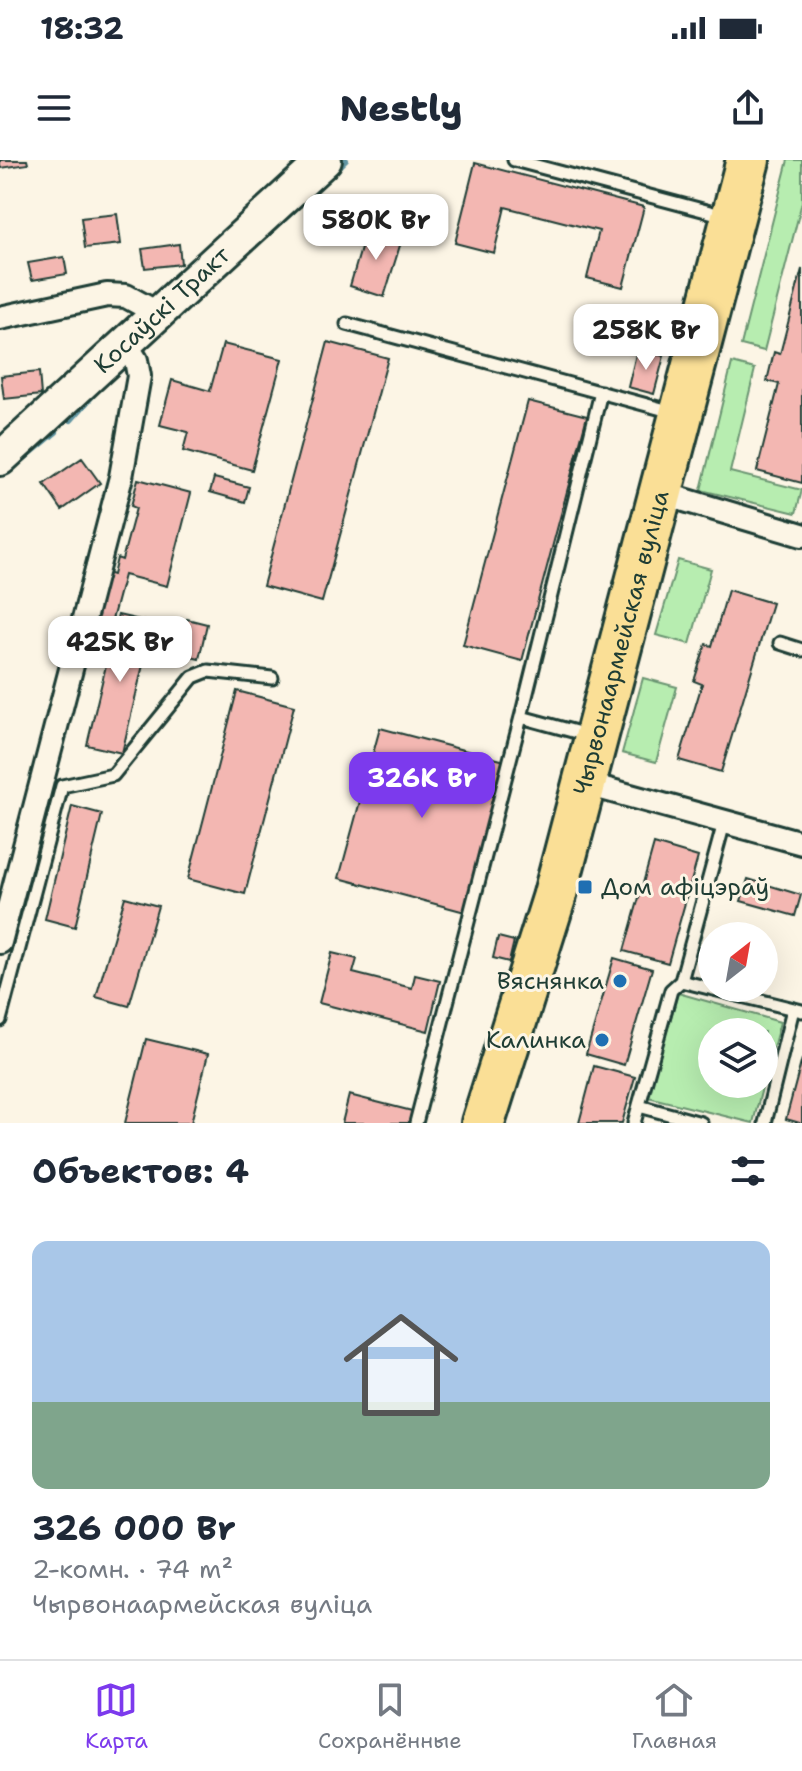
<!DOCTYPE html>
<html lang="ru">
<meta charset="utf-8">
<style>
:root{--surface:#fff;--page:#f6f6f7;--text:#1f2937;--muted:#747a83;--line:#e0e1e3;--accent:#7c3aed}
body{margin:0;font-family:"Shantell Sans",sans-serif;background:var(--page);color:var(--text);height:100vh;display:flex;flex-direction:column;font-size:30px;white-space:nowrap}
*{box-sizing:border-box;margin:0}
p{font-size:26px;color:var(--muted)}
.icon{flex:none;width:44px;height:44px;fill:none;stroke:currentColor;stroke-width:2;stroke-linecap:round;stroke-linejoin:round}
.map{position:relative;height:963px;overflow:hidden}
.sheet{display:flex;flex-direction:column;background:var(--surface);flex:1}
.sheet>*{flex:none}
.needle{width:52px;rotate:31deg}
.controls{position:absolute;left:698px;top:762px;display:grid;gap:16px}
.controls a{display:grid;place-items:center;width:80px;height:80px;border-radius:50%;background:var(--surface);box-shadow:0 8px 32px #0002;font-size:40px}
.price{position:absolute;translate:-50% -68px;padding:0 18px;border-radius:16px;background:#fff;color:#222;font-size:26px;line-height:52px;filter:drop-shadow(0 2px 4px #0008)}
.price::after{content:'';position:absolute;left:50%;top:48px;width:24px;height:18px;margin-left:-12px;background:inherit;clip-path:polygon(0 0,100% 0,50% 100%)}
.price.selected{background:var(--accent);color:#fff}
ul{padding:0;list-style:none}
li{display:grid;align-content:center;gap:16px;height:424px;padding:0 32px}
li+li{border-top:2px solid var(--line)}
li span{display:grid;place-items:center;height:248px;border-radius:16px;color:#555}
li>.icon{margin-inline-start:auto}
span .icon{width:144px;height:144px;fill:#fffc;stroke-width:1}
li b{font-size:34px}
h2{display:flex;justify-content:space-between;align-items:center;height:96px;padding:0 32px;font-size:34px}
.status{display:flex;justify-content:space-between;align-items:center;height:56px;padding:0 40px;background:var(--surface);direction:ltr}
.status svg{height:22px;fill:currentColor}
header{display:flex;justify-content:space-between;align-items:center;height:104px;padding:0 32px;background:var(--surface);font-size:36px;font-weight:800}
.dock{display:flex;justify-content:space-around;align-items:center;height:112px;border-top:2px solid var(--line);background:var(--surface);font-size:22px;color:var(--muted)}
.dock a{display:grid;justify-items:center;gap:4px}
.dock .selected{color:var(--accent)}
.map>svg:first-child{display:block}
</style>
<div class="status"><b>18:32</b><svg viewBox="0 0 49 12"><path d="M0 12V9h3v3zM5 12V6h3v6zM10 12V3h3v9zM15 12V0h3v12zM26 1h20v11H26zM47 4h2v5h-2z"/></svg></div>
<header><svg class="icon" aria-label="menu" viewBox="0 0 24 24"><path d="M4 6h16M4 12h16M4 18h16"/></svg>Nestly<svg class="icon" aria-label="share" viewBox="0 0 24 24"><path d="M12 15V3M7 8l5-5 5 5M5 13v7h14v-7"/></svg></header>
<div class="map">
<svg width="802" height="963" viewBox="0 0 802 963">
<rect width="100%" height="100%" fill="#fcf5e5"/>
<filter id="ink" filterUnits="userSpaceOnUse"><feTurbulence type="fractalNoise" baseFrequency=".0125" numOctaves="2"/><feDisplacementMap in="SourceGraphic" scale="16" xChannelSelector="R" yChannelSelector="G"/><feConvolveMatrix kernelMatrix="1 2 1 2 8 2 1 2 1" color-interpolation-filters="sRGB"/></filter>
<g filter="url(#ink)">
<!-- green -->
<path fill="#b7edb0" stroke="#6b9572" stroke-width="2" d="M 788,0 L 802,0 L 802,42 L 764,191 L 741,185 Z
M 732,203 L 755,209 L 730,312 L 802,330 L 796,353 L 701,330 Z
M 678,400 L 711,409 L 690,484 L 656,475 Z
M 643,518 L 677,527 L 656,602 L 622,593 Z
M 678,833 L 780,862 L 764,922 L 764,872 L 712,872 L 712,924 L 763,924 L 753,963 L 648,937 Z"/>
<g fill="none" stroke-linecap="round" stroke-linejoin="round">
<!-- stream -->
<path stroke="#6095a2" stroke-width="6" d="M 336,10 L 346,0
M 281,62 L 311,34
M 71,260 L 95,233
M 21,301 L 56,272"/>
</g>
<!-- building -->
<path fill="#f3b7b2" stroke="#1f3d34" stroke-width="2" d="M 0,0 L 27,0 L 28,4 L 0,8 Z
M 475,3 L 644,47 L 623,127 L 587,118 L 599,71 L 505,47 L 494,93 L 455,83 Z
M 117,54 L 121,84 L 85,88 L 81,58 Z
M 367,68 L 402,79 L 384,137 L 350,126 Z
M 179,84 L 181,104 L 145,108 L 142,89 Z
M 64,97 L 67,114 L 32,120 L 28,103 Z
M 802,109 L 802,323 L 757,311 L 779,224 L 767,221 L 774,192 L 780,194 Z
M 328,182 L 388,198 L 322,442 L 263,426 Z
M 223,184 L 282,199 L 252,310 L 183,291 L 188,272 L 160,265 L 172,220 L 210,231 Z
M 637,190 L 664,196 L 654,234 L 628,227 Z
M 39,212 L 41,235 L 4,239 L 1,216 Z
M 528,241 L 587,256 L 522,501 L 463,485 Z
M 82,298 L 100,323 L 62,350 L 44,324 Z
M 214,318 L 249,327 L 245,342 L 210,332 Z
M 138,319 L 191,333 L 167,426 L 124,415 L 109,471 L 93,467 L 107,413 L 113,415 L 117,398 L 122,400 L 136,348 L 131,346 Z
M 728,430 L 772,443 L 721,612 L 679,600 L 702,524 L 694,521 L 706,484 L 712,486 Z
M 118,455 L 153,463 L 122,593 L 87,585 Z
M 187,459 L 207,464 L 199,499 L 179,494 Z
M 237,531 L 294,546 L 245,734 L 188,719 Z
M 380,568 L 505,601 L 465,752 L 339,718 Z
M 72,646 L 102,654 L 75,767 L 45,759 Z
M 654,684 L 698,697 L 668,803 L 624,791 Z
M 748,719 L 801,735 L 795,756 L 741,741 Z
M 125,737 L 158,746 L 129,846 L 96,837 Z
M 498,777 L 514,781 L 509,802 L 493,798 Z
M 332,793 L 357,799 L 353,813 L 412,828 L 415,815 L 440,821 L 428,871 L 319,843 Z
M 614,798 L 652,809 L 624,905 L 586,894 Z
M 146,879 L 208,894 L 191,963 L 125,963 Z
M 802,899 L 802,963 L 800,963 L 786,959 Z
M 594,906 L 635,917 L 622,963 L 579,963 Z
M 349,935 L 412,951 L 409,963 L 342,963 Z"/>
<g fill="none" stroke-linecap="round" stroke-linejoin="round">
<defs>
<path id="lane" d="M 514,0 L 725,56
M 347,164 L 673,252
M 780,483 L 802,490
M 521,557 L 601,232
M 681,821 L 724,663
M 0,860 L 62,626 L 113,615 L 193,517 L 208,511 L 272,518
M 639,946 L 701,963
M 416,963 L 521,557 L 587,575
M 634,963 L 671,830 L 681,821 L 802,851
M 765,963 L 793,849"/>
<path id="street" d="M 0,158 L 107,135 L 126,136 L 159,154
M 661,333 L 802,375
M 583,623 L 802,683
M 0,782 L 121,317 L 139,216 L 136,200 L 126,184"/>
<g id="secondary">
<path id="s1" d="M 0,299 L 325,0"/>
</g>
<g id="highway">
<path id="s2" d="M 483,963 L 554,738 L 748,0"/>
</g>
</defs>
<!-- lane casing -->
<use href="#lane" stroke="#1f3d34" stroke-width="17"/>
<!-- street casing -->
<use href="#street" stroke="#1f3d34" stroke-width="28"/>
<!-- secondary casing -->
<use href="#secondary" stroke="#1f3d34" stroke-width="38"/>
<!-- highway casing -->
<use href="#highway" stroke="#1f3d34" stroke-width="48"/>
<!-- lane -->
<use href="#lane" stroke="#fcf5e5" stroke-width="11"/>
<!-- street -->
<use href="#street" stroke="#fcf5e5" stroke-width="22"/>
<!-- secondary -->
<use href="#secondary" stroke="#fcf5e5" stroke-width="32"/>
<!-- highway -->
<use href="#highway" stroke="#fadf96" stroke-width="42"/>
</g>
</g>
<!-- markers -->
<g fill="#1f6fb2" stroke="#fcf5e5" stroke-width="3">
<rect x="577" y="719" width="16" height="16" rx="4"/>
<circle cx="620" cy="821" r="8"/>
<circle cx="602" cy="880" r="8"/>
</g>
<g text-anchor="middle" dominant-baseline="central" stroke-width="6" stroke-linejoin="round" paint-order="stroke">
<!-- street labels -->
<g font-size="24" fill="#1f3d34" stroke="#fcf5e5">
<text stroke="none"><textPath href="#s1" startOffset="220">Косаўскі Тракт</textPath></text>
<text stroke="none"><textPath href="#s2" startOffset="500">Чырвонаармейская вуліца</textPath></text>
</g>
<!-- poi labels -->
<g font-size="24" fill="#1f3d34" stroke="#fcf5e5" text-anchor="end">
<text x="601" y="727" text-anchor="start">Дом афіцэраў</text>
<text x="604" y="821">Вяснянка</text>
<text x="586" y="880">Калинка</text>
</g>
</g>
</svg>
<div class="controls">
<a><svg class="needle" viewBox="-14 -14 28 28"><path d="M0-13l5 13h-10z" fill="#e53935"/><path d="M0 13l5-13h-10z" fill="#747a83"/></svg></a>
<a><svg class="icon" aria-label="layers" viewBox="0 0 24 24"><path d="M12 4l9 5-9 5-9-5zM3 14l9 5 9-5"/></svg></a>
</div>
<b class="price" style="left:376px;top:102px">580K Br</b>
<b class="price" style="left:646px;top:212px">258K Br</b>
<b class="price" style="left:120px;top:524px">425K Br</b>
<b class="price selected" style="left:422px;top:660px">326K Br</b>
</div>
<section class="sheet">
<h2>Объектов: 4<svg class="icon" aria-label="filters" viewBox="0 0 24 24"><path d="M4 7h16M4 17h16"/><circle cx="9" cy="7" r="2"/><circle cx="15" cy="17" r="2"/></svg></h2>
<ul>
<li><span style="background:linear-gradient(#a9c7e8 65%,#7fa58c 0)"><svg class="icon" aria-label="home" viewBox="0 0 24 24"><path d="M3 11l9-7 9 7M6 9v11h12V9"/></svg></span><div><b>326 000 Br</b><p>2-комн. · 74 m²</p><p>Чырвонаармейская вуліца</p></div></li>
</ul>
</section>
<nav class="dock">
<a class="selected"><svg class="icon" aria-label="map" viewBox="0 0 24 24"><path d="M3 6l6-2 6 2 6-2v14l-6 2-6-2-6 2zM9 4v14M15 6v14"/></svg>Карта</a>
<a><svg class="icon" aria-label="saved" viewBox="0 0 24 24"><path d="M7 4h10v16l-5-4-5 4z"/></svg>Сохранённые</a>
<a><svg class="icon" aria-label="home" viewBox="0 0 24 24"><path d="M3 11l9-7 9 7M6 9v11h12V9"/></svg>Главная</a>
</nav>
